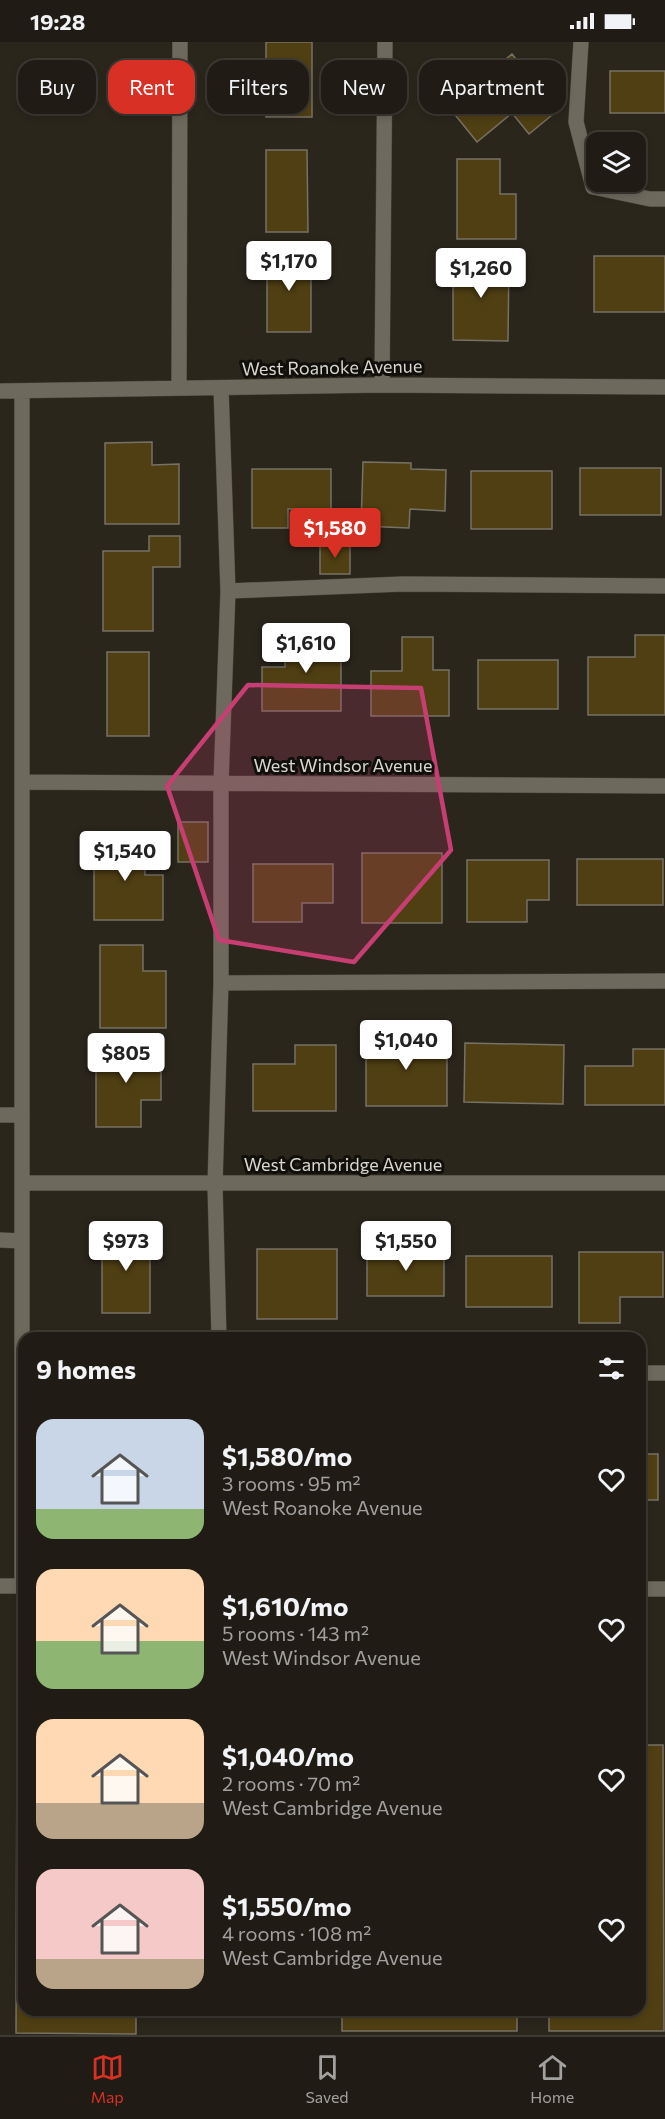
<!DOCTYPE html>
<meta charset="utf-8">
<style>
:root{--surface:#201c15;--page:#28251e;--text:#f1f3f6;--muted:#a2a1a0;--line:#3d3a34;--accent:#d93025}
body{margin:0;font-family:Commissioner,sans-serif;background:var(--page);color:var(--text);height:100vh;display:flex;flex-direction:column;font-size:22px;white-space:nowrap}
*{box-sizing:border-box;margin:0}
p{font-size:20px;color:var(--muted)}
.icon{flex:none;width:33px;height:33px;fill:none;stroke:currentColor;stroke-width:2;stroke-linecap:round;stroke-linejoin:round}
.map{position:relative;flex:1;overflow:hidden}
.sheet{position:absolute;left:18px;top:1290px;width:628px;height:684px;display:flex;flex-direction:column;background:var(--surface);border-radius:18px;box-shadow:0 3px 9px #0003,0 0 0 2px var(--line)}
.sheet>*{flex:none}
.top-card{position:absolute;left:18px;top:18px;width:630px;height:54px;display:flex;gap:12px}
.buttons{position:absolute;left:586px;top:90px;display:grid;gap:12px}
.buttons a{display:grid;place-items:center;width:60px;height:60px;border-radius:12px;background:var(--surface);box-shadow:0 3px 9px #0003,0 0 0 2px var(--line);font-size:30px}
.price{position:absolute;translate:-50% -51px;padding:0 14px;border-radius:6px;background:#fff;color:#222;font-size:20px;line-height:39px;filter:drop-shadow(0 2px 3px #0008)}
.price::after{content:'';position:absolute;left:50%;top:36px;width:18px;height:14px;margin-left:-9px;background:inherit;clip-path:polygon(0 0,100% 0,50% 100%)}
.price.selected{background:var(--accent);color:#fff}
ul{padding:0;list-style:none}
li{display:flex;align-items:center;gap:18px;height:150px;padding:0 18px}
li span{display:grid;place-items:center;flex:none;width:168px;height:120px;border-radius:18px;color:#555}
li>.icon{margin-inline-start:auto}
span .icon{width:72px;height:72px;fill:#fffc;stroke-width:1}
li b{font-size:26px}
h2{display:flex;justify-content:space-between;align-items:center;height:72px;padding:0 18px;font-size:26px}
.chip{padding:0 21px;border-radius:18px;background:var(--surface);box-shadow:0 3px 9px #0003,0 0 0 2px var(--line);font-size:21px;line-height:54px}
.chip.selected{background:var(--accent);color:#fff}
.status{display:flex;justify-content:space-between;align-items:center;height:42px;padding:0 30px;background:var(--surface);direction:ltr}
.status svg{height:16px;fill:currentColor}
.menu{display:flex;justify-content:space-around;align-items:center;height:84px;border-top:2px solid var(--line);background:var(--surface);font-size:16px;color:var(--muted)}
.menu a{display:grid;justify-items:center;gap:3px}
.menu .selected{color:var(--accent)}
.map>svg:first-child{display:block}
</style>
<div class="status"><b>19:28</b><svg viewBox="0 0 49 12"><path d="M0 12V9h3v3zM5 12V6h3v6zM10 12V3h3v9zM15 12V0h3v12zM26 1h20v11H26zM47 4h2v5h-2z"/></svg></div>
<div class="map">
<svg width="665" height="1993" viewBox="0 0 665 1993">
<rect width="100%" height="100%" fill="#2b261c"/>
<!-- building -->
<path fill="#503f13" stroke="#777266" stroke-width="1.5" d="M 266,0 L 312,0 L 312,75 L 266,75 Z
M 512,12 L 557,69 L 529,92 L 512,71 L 477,100 L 448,64 Z
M 610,29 L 665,29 L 665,71 L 610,71 Z
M 266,108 L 307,108 L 308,190 L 266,190 Z
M 457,117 L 500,117 L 500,152 L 516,152 L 516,197 L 457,197 Z
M 267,210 L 311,210 L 311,290 L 267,290 Z
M 594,214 L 665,214 L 665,270 L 594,270 Z
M 453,216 L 509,217 L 508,299 L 453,298 Z
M 152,400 L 152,423 L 179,422 L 179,482 L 105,482 L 105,401 Z
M 363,420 L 411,421 L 411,427 L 446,428 L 445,469 L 410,467 L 409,486 L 361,484 Z
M 580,426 L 661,426 L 661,473 L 580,473 Z
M 252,427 L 331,427 L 331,467 L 288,467 L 288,486 L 252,486 Z
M 471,429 L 552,429 L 552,487 L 471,487 Z
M 149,494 L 180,494 L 180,525 L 153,525 L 153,589 L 103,589 L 103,509 L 149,509 Z
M 320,502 L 350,502 L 350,532 L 320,532 Z
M 285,588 L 341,588 L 341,669 L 262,669 L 262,625 L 285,625 Z
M 635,593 L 665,593 L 665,673 L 588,673 L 588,615 L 635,615 Z
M 402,595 L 433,595 L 433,628 L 449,628 L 449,674 L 371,674 L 371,629 L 402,629 Z
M 107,610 L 149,610 L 149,694 L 107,694 Z
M 478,618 L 558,618 L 558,667 L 478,667 Z
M 178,780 L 208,780 L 208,820 L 178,820 Z
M 94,796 L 145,796 L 145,833 L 163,833 L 163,878 L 94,878 Z
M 362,811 L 442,811 L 442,881 L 362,881 Z
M 577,817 L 663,817 L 663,863 L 577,863 Z
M 467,818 L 549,818 L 549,858 L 527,858 L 527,880 L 467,880 Z
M 253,822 L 333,822 L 333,861 L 302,861 L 302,880 L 253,880 Z
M 100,903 L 143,903 L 143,929 L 166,929 L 166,986 L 100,986 Z
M 366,994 L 447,994 L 447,1064 L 366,1064 Z
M 465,1001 L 564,1003 L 563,1062 L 464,1060 Z
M 295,1003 L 336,1003 L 336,1069 L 253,1069 L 253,1022 L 295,1022 Z
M 96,1005 L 161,1005 L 161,1058 L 141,1058 L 141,1085 L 96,1085 Z
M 633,1007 L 665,1007 L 665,1063 L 585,1063 L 585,1024 L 633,1024 Z
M 102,1188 L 150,1188 L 150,1271 L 102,1271 Z
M 367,1205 L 444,1205 L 444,1254 L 367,1254 Z
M 257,1207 L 337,1207 L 337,1277 L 257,1277 Z
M 579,1210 L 663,1210 L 663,1255 L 620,1255 L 620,1281 L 579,1281 Z
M 466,1214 L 552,1214 L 552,1265 L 466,1265 Z
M 100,1291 L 144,1291 L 144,1296 L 100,1296 Z
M 640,1412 L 658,1412 L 658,1458 L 640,1458 Z
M 17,1682 L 24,1682 L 24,1968 L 136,1968 L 136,1992 L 16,1991 Z
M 640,1703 L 663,1703 L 664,1989 L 549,1989 L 549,1968 L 640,1968 Z
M 342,1968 L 517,1968 L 517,1989 L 342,1989 Z"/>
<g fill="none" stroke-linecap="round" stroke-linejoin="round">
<defs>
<path id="minor" d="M 581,0 L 576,80 L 593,145 L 650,157 L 665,157
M 382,343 L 385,0
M 179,346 L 180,0
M 0,349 L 382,343 L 665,345
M 22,349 L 22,1544
M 228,549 L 403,542 L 665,544
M 22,740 L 665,744
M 221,941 L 665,939
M 0,1073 L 22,1073
M 22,1141 L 665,1141
M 0,1198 L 22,1199
M 219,1296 L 215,1143 L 221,941 L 221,741 L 228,549 L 221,346
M 640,1331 L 665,1331
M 0,1544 L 24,1544
M 640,1547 L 665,1547"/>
</defs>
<!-- minor casing -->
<use href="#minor" stroke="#46433a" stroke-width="16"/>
<!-- minor -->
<use href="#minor" stroke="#6e695d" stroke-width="15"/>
</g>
<!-- marked area -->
<path fill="#c73e72" fill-opacity="0.2" stroke="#c73e72" stroke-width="4.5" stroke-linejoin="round" d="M 248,643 L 421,646 L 451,808 L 354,920 L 219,898 L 167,744 Z"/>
<g text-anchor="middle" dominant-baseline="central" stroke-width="6" stroke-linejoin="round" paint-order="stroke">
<!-- street labels -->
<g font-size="18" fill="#d9d6cf" stroke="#110f0b">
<text transform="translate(332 325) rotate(-1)">West Roanoke Avenue</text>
<text x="343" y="723">West Windsor Avenue</text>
<text x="343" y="1122">West Cambridge Avenue</text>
</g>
</g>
</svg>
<div class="buttons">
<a><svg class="icon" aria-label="layers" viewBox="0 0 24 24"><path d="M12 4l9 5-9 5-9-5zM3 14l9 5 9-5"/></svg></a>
</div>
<b class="price" style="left:289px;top:250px">$1,170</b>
<b class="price" style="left:481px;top:257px">$1,260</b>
<b class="price selected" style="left:335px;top:517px">$1,580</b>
<b class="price" style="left:306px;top:632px">$1,610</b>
<b class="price" style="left:125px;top:840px">$1,540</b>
<b class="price" style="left:406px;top:1029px">$1,040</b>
<b class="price" style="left:126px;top:1042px">$805</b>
<b class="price" style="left:126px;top:1230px">$973</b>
<b class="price" style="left:406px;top:1230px">$1,550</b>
<div class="top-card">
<a class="chip">Buy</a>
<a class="chip selected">Rent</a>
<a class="chip">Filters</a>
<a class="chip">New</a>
<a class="chip">Apartment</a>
</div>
<section class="sheet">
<h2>9 homes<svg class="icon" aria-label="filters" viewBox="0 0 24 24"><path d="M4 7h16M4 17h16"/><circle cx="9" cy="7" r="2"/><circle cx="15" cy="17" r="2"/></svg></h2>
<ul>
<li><span style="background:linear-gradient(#c9d6e8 75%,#8fb573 0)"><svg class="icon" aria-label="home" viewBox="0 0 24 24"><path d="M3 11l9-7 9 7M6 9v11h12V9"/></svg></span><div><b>$1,580/mo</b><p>3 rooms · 95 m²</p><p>West Roanoke Avenue</p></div><svg class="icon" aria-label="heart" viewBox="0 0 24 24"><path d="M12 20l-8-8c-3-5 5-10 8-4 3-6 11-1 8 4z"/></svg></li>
<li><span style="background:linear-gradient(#ffd9b3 60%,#8fb573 0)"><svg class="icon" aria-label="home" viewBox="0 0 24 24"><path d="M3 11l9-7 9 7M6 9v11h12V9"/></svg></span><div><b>$1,610/mo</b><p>5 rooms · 143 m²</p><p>West Windsor Avenue</p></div><svg class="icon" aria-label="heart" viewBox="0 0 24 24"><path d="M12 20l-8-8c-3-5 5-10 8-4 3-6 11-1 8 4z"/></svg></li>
<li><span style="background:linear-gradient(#ffd9b3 70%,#b9a48a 0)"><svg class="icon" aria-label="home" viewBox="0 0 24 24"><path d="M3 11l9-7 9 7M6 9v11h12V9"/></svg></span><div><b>$1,040/mo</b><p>2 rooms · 70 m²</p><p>West Cambridge Avenue</p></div><svg class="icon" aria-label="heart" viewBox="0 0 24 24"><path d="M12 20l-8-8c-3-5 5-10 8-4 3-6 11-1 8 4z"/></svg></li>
<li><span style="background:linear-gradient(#f6c9c9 75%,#b9a48a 0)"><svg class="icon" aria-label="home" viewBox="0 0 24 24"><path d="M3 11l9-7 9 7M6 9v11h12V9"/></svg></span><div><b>$1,550/mo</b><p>4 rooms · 108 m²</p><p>West Cambridge Avenue</p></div><svg class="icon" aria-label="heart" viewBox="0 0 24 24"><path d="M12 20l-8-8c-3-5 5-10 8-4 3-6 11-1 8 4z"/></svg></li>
</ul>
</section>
</div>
<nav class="menu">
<a class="selected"><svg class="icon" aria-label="map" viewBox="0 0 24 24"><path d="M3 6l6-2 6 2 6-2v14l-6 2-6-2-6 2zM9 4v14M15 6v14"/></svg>Map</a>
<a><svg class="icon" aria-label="saved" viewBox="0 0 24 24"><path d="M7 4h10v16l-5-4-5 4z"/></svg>Saved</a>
<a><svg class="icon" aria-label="home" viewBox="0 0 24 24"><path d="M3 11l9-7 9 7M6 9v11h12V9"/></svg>Home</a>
</nav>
